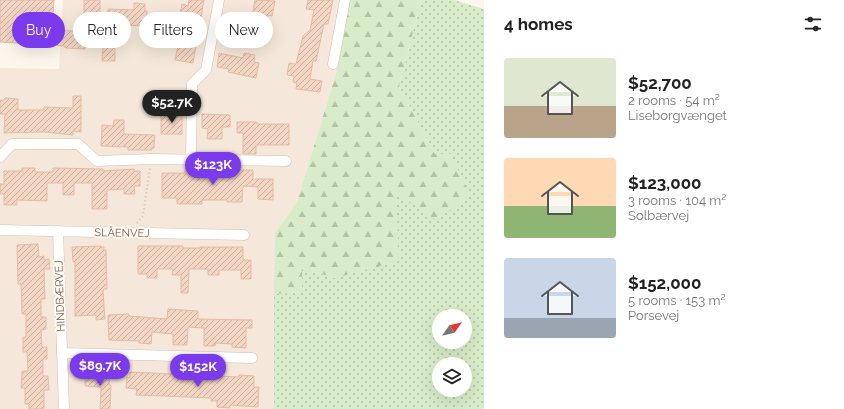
<!DOCTYPE html>
<meta charset="utf-8">
<style>
:root{--surface:#fff;--page:#f2f2f2;--text:#222;--muted:#767676;--accent:#7c3aed}
body{margin:0;font-family:Raleway,sans-serif;background:var(--page);color:var(--text);height:100vh;display:flex;flex-direction:column;font-size:15px;white-space:nowrap}
*{box-sizing:border-box;margin:0}
p{font-size:13px;color:var(--muted)}
.icon{flex:none;width:22px;height:22px;fill:none;stroke:currentColor;stroke-width:2;stroke-linecap:round;stroke-linejoin:round}
.map{position:relative;flex:1;overflow:hidden}
.drawer{display:flex;flex-direction:column;background:var(--surface);width:360px}
.drawer>*{flex:none}
.banner{position:absolute;left:12px;top:12px;width:380px;height:36px;display:flex;gap:8px}
.needle{width:26px;rotate:56deg}
.tools{position:absolute;left:432px;top:309px;display:grid;gap:8px}
.tools a{display:grid;place-items:center;width:40px;height:40px;border-radius:50%;background:var(--surface);box-shadow:0 4px 16px #0002;font-size:20px}
.price{position:absolute;translate:-50% -34px;padding:0 9px;border-radius:14px;background:var(--accent);color:#fff;font-size:13px;line-height:26px;filter:drop-shadow(0 1px 2px #0008)}
.price::after{content:'';position:absolute;left:50%;top:24px;width:12px;height:9px;margin-left:-6px;background:inherit;clip-path:polygon(0 0,100% 0,50% 100%)}
.price.selected{background:#222;color:#fff}
ul{padding:0;list-style:none}
li{display:flex;align-items:center;gap:12px;height:100px;padding:0 20px}
li span{display:grid;place-items:center;flex:none;width:112px;height:80px;border-radius:4px;color:#555}
li>.icon{margin-inline-start:auto}
span .icon{width:48px;height:48px;fill:#fffc;stroke-width:1}
li b{font-size:17px}
h2{display:flex;justify-content:space-between;align-items:center;height:48px;padding:0 20px;font-size:17px}
.tag{padding:0 14px;border-radius:18px;background:var(--surface);box-shadow:0 4px 16px #0002;font-size:14px;line-height:36px}
.tag.selected{background:var(--accent);color:#fff}
main{display:flex;flex:1;min-height:0}
.map>svg:first-child{display:block}
</style>
<main>
<div class="map">
<svg width="484" height="409" viewBox="0 0 484 409">
<defs>
<pattern id="grass-dots" width="8" height="8" patternUnits="userSpaceOnUse"><rect width="8" height="8" fill="#d8ecc9"/><path d="M2 2h.1M6 6h.1" fill="none" stroke="#b4c2a5" stroke-width="1.8" stroke-linecap="round"/></pattern>
<pattern id="forest-firs" width="22" height="20" patternUnits="userSpaceOnUse"><rect width="22" height="20" fill="#d8ecc9"/><path d="M5 1l3.5 6h-7zM16 11l3.5 6h-7z" fill="#b4c2a5"/></pattern>
<pattern id="building-hatch" width="6" height="6" patternUnits="userSpaceOnUse"><rect width="6" height="6" fill="#f3d5c3"/><path d="M-1 1l2-2M0 6l6-6M5 7l2-2" fill="none" stroke="#cab0a1"/></pattern>
</defs>
<rect width="100%" height="100%" fill="#fdf6ec"/>
<!-- residential -->
<path fill="#f5e8da" d="M 63,0 L 349,0 L 338,67 L 297,202 L 275,233 L 274,409 L 0,409 L 0,68 L 59,69 Z"/>
<!-- grass -->
<path fill="url(#grass-dots)" fill-rule="evenodd" d="M 421,0 L 454,0 L 484,9 L 484,409 L 274,409 L 274,294 L 302,292 L 302,268 L 335,278 L 396,191 L 435,154 L 399,87 ZM 439,316 L 465,316 L 465,342 L 439,342 ZM 439,364 L 465,364 L 465,390 L 439,390 Z"/>
<!-- forest -->
<path fill="url(#forest-firs)" d="M 349,0 L 421,0 L 399,87 L 435,154 L 451,154 L 470,196 L 436,220 L 396,192 L 399,261 L 335,278 L 302,268 L 302,292 L 274,294 L 275,233 L 297,202 L 338,67 Z"/>
<!-- building -->
<path fill="url(#building-hatch)" stroke="#e6bba3" d="M 0,0 L 54,0 L 52,30 L 107,33 L 108,9 L 134,10 L 134,3 L 145,4 L 145,11 L 147,11 L 146,26 L 119,25 L 118,45 L 115,45 L 115,61 L 102,61 L 103,44 L 86,43 L 85,49 L 65,48 L 65,46 L 0,42 Z
M 84,0 L 100,0 L 100,15 L 84,14 Z
M 189,0 L 204,0 L 193,63 L 175,60 L 178,45 L 181,45 L 186,16 L 180,14 L 182,4 L 188,6 Z
M 255,0 L 275,1 L 272,16 L 268,15 L 263,40 L 248,37 L 249,33 L 242,32 L 244,20 L 251,22 Z
M 308,0 L 333,0 L 328,24 L 324,24 L 316,61 L 313,61 L 310,79 L 322,81 L 320,92 L 296,89 L 297,83 L 293,82 L 294,76 L 287,75 L 289,63 L 296,64 L 303,36 L 310,30 L 314,10 L 306,9 Z
M 219,53 L 243,58 L 244,53 L 255,55 L 254,62 L 259,63 L 256,78 L 228,72 L 229,69 L 217,67 Z
M 73,96 L 81,96 L 81,132 L 73,131 L 73,135 L 44,132 L 4,133 L 5,114 L 0,114 L 0,100 L 5,100 L 5,98 L 18,99 L 18,110 L 44,110 L 44,107 L 73,108 Z
M 173,110 L 182,110 L 182,134 L 161,134 L 161,116 L 173,116 Z
M 202,114 L 230,115 L 230,127 L 222,127 L 222,139 L 207,139 L 208,129 L 202,128 Z
M 114,120 L 124,120 L 124,134 L 155,135 L 154,148 L 152,148 L 152,150 L 128,150 L 128,147 L 101,146 L 102,125 L 113,126 Z
M 237,122 L 257,122 L 257,124 L 289,124 L 289,145 L 256,145 L 256,154 L 243,154 L 243,133 L 237,133 Z
M 22,168 L 35,168 L 35,172 L 53,172 L 53,168 L 103,169 L 103,171 L 134,169 L 134,171 L 140,171 L 140,186 L 134,186 L 135,194 L 124,194 L 124,189 L 107,190 L 107,209 L 92,209 L 92,183 L 74,183 L 74,195 L 63,195 L 63,183 L 47,183 L 47,201 L 17,200 L 17,205 L 4,205 L 4,194 L 0,194 L 0,184 L 4,184 L 4,171 L 22,171 Z
M 185,170 L 194,170 L 194,172 L 227,172 L 227,170 L 253,170 L 253,179 L 273,179 L 273,200 L 258,199 L 258,187 L 243,186 L 242,202 L 227,202 L 227,200 L 202,200 L 202,204 L 177,204 L 177,198 L 162,198 L 162,173 L 185,173 Z
M 38,244 L 39,257 L 44,256 L 44,260 L 49,259 L 50,269 L 44,269 L 45,299 L 41,299 L 41,317 L 46,317 L 46,329 L 41,330 L 42,347 L 47,347 L 47,359 L 43,359 L 43,376 L 48,376 L 49,390 L 44,390 L 44,409 L 29,409 L 29,404 L 25,404 L 25,388 L 21,388 L 22,371 L 28,371 L 27,352 L 23,352 L 23,337 L 26,337 L 26,314 L 22,314 L 21,284 L 18,284 L 17,245 Z
M 101,246 L 101,247 L 104,247 L 104,250 L 106,250 L 107,289 L 104,289 L 103,292 L 105,319 L 96,320 L 96,315 L 75,316 L 75,262 L 73,262 L 72,247 Z
M 138,246 L 183,246 L 183,248 L 200,248 L 200,247 L 243,247 L 243,260 L 251,260 L 251,279 L 241,279 L 241,270 L 219,270 L 219,275 L 208,275 L 208,269 L 189,269 L 188,293 L 181,293 L 181,275 L 172,275 L 173,269 L 157,269 L 157,278 L 147,278 L 147,274 L 138,274 Z
M 168,309 L 198,311 L 198,319 L 252,320 L 252,328 L 246,328 L 246,348 L 232,347 L 232,344 L 216,343 L 215,346 L 204,346 L 204,328 L 188,327 L 187,345 L 173,345 L 173,334 L 152,332 L 151,344 L 139,343 L 139,341 L 109,340 L 108,315 L 129,314 L 129,316 L 167,319 Z
M 85,372 L 110,373 L 109,385 L 111,385 L 110,409 L 100,409 L 101,387 L 85,386 Z
M 130,372 L 239,377 L 239,375 L 254,376 L 254,387 L 259,387 L 258,407 L 230,405 L 230,408 L 217,407 L 217,401 L 211,401 L 211,398 L 136,395 L 137,389 L 126,388 L 127,377 L 130,378 Z"/>
<g fill="none" stroke-linecap="round" stroke-linejoin="round">
<defs>
<path id="minor" d="M 333,64 L 345,0
M 0,157 L 12,144 L 78,144 L 97,161 L 152,159 L 286,161
M 191,160 L 192,84 L 206,70 L 219,0
M 0,230 L 244,235
M 58,231 L 64,409
M 62,353 L 252,358"/>
</defs>
<!-- minor casing -->
<use href="#minor" stroke="#d1beb0" stroke-width="11"/>
<!-- path -->
<path stroke="#d9b8a5" stroke-width="2" stroke-dasharray="1 3" stroke-linecap="butt" d="M 137,223 L 143,216 L 150,168"/>
<!-- minor -->
<use href="#minor" stroke="#fff" stroke-width="10"/>
</g>
<g text-anchor="middle" dominant-baseline="central" stroke-width="4" stroke-linejoin="round" paint-order="stroke">
<!-- street labels -->
<g font-size="11" fill="#7a5c4d" stroke="#fffaf3">
<text transform="translate(122 233) rotate(1)">SLÅENVEJ</text>
<text transform="translate(60 296) rotate(-92)">HINDBÆRVEJ</text>
</g>
</g>
</svg>
<div class="tools">
<a><svg class="needle" viewBox="-14 -14 28 28"><path d="M0-13l5 13h-10z" fill="#e53935"/><path d="M0 13l5-13h-10z" fill="#767676"/></svg></a>
<a><svg class="icon" aria-label="layers" viewBox="0 0 24 24"><path d="M12 4l9 5-9 5-9-5zM3 14l9 5 9-5"/></svg></a>
</div>
<b class="price selected" style="left:172px;top:124px">$52.7K</b>
<b class="price" style="left:213px;top:186px">$123K</b>
<b class="price" style="left:100px;top:387px">$89.7K</b>
<b class="price" style="left:198px;top:388px">$152K</b>
<div class="banner">
<a class="tag selected">Buy</a>
<a class="tag">Rent</a>
<a class="tag">Filters</a>
<a class="tag">New</a>
</div>
</div>
<section class="drawer">
<h2>4 homes<svg class="icon" aria-label="filters" viewBox="0 0 24 24"><path d="M4 7h16M4 17h16"/><circle cx="9" cy="7" r="2"/><circle cx="15" cy="17" r="2"/></svg></h2>
<ul>
<li><span style="background:linear-gradient(#dfe7d0 60%,#b9a48a 0)"><svg class="icon" aria-label="home" viewBox="0 0 24 24"><path d="M3 11l9-7 9 7M6 9v11h12V9"/></svg></span><div><b>$52,700</b><p>2 rooms · 54 m²</p><p>Liseborgvænget</p></div></li>
<li><span style="background:linear-gradient(#ffd9b3 60%,#8fb573 0)"><svg class="icon" aria-label="home" viewBox="0 0 24 24"><path d="M3 11l9-7 9 7M6 9v11h12V9"/></svg></span><div><b>$123,000</b><p>3 rooms · 104 m²</p><p>Solbærvej</p></div></li>
<li><span style="background:linear-gradient(#c9d6e8 75%,#9aa5b1 0)"><svg class="icon" aria-label="home" viewBox="0 0 24 24"><path d="M3 11l9-7 9 7M6 9v11h12V9"/></svg></span><div><b>$152,000</b><p>5 rooms · 153 m²</p><p>Porsevej</p></div></li>
</ul>
</section>
</main>
